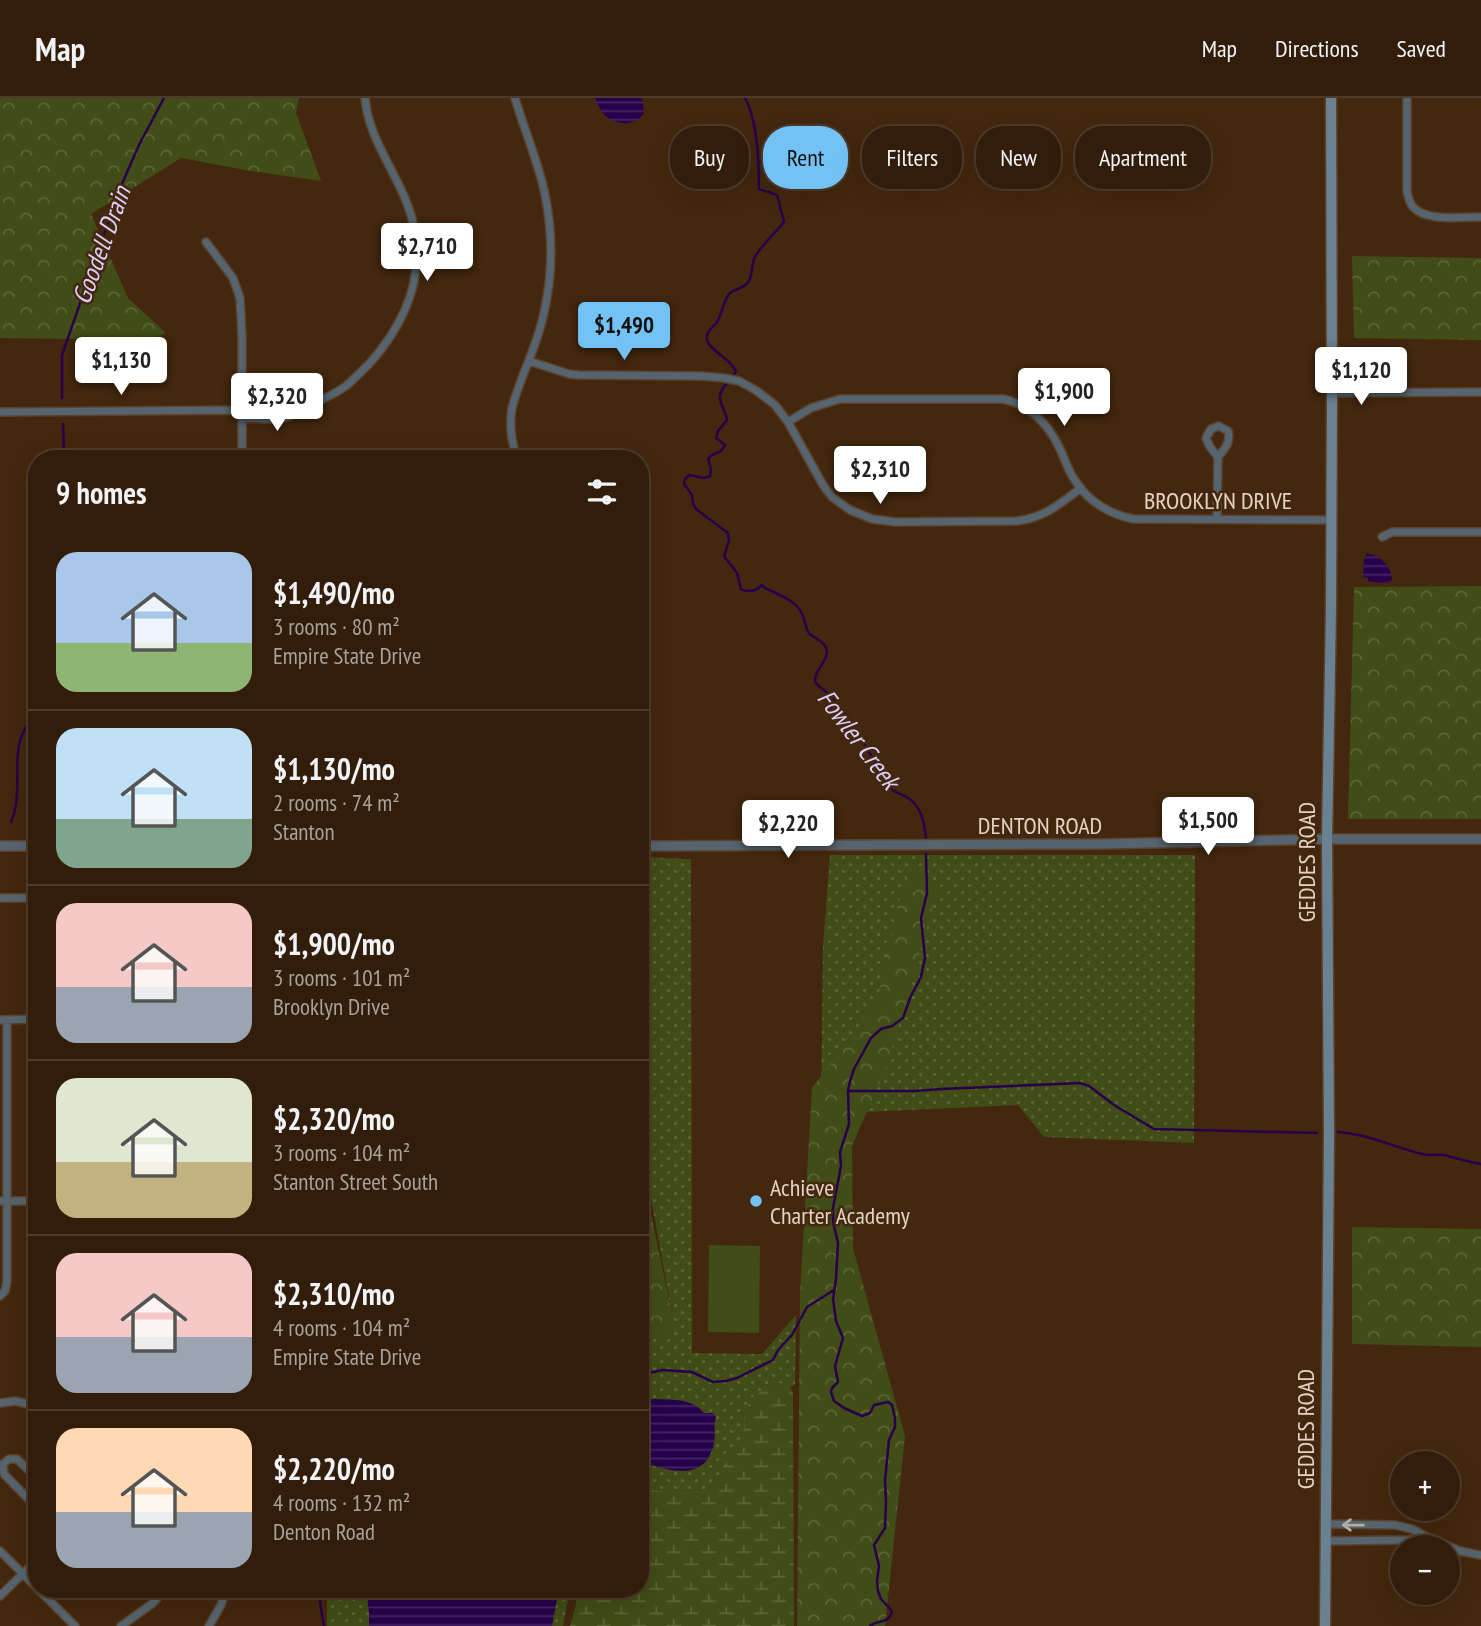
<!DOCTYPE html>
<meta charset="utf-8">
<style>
:root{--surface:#321d0a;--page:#3d2a18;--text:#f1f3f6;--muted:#a8a29c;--line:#4d3b2b;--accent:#73c1f5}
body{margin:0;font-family:"PT Sans Narrow",sans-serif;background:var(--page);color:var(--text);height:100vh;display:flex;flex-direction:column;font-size:26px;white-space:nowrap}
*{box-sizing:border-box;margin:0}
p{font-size:23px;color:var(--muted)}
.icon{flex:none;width:38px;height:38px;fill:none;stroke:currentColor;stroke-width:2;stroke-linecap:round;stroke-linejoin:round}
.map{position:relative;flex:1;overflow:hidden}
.details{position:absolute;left:28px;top:352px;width:621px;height:1148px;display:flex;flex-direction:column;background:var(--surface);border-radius:28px;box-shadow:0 7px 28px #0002,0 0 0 2px var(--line)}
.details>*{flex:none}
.hud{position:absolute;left:670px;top:28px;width:665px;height:63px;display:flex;gap:14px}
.buttons{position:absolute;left:1390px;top:1353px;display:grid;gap:14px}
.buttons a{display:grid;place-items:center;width:70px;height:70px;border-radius:50%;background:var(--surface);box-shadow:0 7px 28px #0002,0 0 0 2px var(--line);font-size:35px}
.price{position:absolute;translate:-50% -60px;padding:0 16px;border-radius:7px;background:#fff;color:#222;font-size:23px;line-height:46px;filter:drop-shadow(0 2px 4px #0008)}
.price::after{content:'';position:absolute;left:50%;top:42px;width:21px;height:16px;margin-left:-10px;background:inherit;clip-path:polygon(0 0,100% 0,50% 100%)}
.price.selected{background:var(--accent);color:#111}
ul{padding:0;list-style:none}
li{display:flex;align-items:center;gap:21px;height:175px;padding:0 28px}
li+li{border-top:2px solid var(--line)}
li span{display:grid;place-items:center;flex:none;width:196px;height:140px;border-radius:21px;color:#555}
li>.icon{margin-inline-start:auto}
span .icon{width:84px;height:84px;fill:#fffc;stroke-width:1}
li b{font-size:30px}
h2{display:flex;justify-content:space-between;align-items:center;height:84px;padding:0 28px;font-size:30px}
.chip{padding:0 24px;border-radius:28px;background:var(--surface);box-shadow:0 7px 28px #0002,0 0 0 2px var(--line);font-size:24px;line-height:63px}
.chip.selected{background:var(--accent);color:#111}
header{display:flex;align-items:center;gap:42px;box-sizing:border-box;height:98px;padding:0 35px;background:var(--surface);border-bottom:2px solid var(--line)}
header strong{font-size:33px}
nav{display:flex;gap:38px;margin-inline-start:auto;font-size:24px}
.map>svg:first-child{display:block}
</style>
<header>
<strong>Map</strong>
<nav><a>Map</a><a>Directions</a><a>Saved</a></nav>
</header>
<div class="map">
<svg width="1481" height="1528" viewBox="0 0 1481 1528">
<defs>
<pattern id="grass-dots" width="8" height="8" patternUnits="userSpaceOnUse" patternTransform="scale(1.75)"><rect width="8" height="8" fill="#414c16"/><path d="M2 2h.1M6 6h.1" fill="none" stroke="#5c6536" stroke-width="1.8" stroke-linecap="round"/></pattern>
<pattern id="forest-crowns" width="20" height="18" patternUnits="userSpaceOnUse" patternTransform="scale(1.75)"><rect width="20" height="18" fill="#414c16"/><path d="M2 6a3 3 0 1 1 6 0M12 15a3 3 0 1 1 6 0" fill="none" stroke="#5c6536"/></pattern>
<pattern id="wetland-marsh" width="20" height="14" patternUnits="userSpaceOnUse" patternTransform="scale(1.75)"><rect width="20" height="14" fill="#414c16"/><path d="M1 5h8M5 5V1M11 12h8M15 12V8" fill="none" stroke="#5c6536"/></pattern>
<pattern id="water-rules" width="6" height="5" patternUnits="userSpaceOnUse" patternTransform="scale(1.75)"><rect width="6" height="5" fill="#27004b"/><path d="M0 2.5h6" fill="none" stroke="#462463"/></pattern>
</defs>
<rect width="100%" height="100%" fill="#43270e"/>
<!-- grass -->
<path fill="url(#grass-dots)" d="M 830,757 L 1195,757 L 1194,1045 L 1044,1039 L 1018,1007 L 821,1016 L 823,848 Z
M 641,759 L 691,761 L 692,1255 L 762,1256 L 796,1217 L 795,1287 L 761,1298 L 715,1398 L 641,1397 L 641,1238 L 672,1216 L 641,1046 Z
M 327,1491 L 570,1491 L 563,1528 L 327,1528 Z"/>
<!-- forest -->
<path fill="url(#forest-crowns)" d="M 0,0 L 299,0 L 296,15 L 321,83 L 251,73 L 181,60 L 91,116 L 128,200 L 166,235 L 151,242 L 0,240 Z
M 1352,158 L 1481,160 L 1481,242 L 1354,240 Z
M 1481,488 L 1481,721 L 1348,721 L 1354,489 Z
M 907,768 L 939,787 L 888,965 L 852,1048 L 853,1150 L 905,1338 L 885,1528 L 797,1528 L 800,1195 L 812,990 L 877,903 Z
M 640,1063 L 672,1216 L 672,1231 L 665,1238 L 641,1238 Z
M 1352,1129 L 1481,1131 L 1481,1249 L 1352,1246 Z"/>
<!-- wetland -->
<path fill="url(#wetland-marsh)" d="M 781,1285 L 789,1286 L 793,1295 L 794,1528 L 570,1528 L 576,1507 L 576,1491 L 640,1491 L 641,1391 L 682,1396 L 702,1393 L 716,1383 L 744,1334 L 745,1315 L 751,1300 L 765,1291 Z"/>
<!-- garden -->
<path fill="#414c16" d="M 709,1147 L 760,1148 L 759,1235 L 708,1234 Z"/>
<!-- water -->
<path fill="url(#water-rules)" d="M 595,0 L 642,0 L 644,15 C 637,27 620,28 608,20 C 601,15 598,7 595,0 Z
M 1367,455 C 1381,459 1391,466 1392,482 C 1385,486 1377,485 1368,483 L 1368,480 L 1363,479 L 1364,462 Z
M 656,1301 C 674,1302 692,1300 704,1315 L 713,1315 L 716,1319 C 713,1328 716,1337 714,1346 C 704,1386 668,1372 641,1364 L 641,1302 Z
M 366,1491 L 559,1491 L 552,1528 L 369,1528 L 369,1515 Z"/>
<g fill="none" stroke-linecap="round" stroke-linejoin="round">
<!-- stream -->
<path stroke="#27004b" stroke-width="2.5" d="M 745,0 C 758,23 759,64 759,91 L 777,97 L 784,124 C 775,135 764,145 756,157 C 751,165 753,175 749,183 C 744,191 737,190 731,194 C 723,201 723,215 717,224 C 714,229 705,233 707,242 C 709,252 730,260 736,273 C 732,282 720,289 720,299 C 720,307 726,314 727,322 L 718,333 L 716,340 L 725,347 L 721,353 L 712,357 L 708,361 L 711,372 L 710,378 L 704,380 L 689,377 L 685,381 L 684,386 L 692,397 L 693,406 L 696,411 L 728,435 L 729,443 L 724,458 L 737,475 L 741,491 C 749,495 756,493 762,487 L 765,490 C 777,496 795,502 801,514 C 805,520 805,530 809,535 C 815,541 827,544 827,554 C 826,566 814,572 815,584 C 820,590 827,594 832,599 C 855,624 870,657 887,686 C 891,693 898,695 905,698 C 921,706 924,723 926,740
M 62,300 L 62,257 L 121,88 L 139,47 L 164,0
M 63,326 L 64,360
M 11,724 C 27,687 3,645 37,617
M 848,993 L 915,993 L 941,991 L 1080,985 L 1089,988 L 1114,1007 L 1154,1031 L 1317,1035
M 1338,1034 C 1367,1036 1394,1049 1422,1056 C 1430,1058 1436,1056 1444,1057 C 1456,1060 1468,1064 1481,1066
M 640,1277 L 662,1272 L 692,1274 L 713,1284 L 726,1283 L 737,1280 L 773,1262 L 778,1252 L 792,1237 L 807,1209 L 834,1192
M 321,1491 L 320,1505 L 324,1528
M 870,1528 C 878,1521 889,1527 892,1513 L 881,1501 L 878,1493 L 877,1483 L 879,1468 L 874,1447 L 885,1430 L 886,1404 L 885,1383 L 889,1342 L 895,1329 L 895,1320 L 892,1307 L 888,1304 L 874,1307 L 870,1315 L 862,1318 L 844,1310 L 834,1303 L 831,1294 L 832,1290 L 838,1284 L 835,1268 L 843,1240 L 836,1223 L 833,1201 L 836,1181 L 838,1145 L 833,1124 L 833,1110 L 841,1068 L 840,1054 L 849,1026 L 848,993 L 850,983 L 854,971 L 871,940 L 881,931 L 892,928 L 903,920 L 910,900 L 921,879 L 925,860 L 921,820 L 927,795 L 926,756"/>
<defs>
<path id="minor" d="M 515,0 C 524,31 537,61 544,92 C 553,133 553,178 543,219 C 536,251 520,279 512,310 C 509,328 511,343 517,360
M 1407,0 L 1407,93 C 1408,99 1409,104 1413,109 C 1426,124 1462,119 1481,119
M 206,144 L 233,180 L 240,200 L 242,237 L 242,360
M 529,263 L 569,276 L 579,277 L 701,278 L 724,280 L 739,283 L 757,293 L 775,307 L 788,324 L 823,387 L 832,399 L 850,412 L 872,421 L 895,424 L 1018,423 C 1045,419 1060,406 1081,390
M 1332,280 C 1359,281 1365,280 1389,294
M 1332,295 L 1481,294
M 242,304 C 261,304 280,303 299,310
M 0,314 L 242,312
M 242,320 C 256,320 277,324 290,318 C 293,316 295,313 298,311 C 302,308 308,307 313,305 C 324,301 336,295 346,288 C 354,281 361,274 369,266 C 403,228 425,181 414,129 C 405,83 369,47 365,0
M 788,324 L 811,310 L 840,301 L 1003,301 C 1029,306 1048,326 1059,349 C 1065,361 1068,373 1076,384 C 1089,404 1111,417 1134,421 L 1332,422
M 1217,421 L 1218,359 L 1210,349 L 1206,340 L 1211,331 L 1219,328 L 1228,333 C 1231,345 1225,350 1218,359
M 1382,439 L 1392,434 L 1481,434
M 0,800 L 37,800
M 0,922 L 37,921
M 0,1103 L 37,1103
M 0,1198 L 5,1193 L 7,1183 L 7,922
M 0,1305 L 15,1303 L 37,1308
M 37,1380 L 17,1361 L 9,1361 L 3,1366 L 4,1376 L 37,1410
M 1326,1426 L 1395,1427 L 1412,1431 L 1427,1439 L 1460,1453 L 1481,1457
M 1325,1443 L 1409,1442 L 1426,1439
M 0,1453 L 37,1490
M 38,1491 L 75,1528
M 0,1498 L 37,1462
M 121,1528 L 153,1505 L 165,1491
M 209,1528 L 221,1507 L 226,1491"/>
<path id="tertiary" d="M 0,748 L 37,748
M 640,748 L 1102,746 L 1327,741 L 1481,741"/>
<path id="secondary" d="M 1325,1528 L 1329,1035 L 1327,741 L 1331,510 L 1332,295 L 1331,0"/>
</defs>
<!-- minor casing -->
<use href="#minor" stroke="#5d422b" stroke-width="10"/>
<!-- tertiary casing -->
<use href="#tertiary" stroke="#5d422b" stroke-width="12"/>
<!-- secondary casing -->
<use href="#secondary" stroke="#5d422b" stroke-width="13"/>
<!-- minor -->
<use href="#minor" stroke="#55646e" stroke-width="7"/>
<!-- tertiary -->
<use href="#tertiary" stroke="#55646e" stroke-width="9"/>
<!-- secondary -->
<use href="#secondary" stroke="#6a8192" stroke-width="10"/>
</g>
<!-- one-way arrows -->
<defs><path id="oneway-shaft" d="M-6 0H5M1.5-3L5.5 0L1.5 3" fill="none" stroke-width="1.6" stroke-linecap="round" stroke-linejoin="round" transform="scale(1.75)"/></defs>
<use stroke="#b2aca6" href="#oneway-shaft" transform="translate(1353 1427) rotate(-179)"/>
<!-- markers -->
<circle fill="#73c1f5" stroke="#43270e" stroke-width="2.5" cx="756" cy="1103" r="7"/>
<g text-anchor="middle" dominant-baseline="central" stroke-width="5" stroke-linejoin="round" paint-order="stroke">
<!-- street labels -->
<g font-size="24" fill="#e4d2c4" stroke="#43270e">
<text x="1218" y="402">BROOKLYN DRIVE</text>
<text x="1040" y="727">DENTON ROAD</text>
<text transform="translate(1306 764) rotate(-90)">GEDDES ROAD</text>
<text transform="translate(1305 1331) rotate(-90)">GEDDES ROAD</text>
</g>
<!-- poi labels -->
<g font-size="24" fill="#e4d2c4" stroke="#43270e" text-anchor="start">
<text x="770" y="1089">Achieve<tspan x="770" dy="28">Charter Academy</tspan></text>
</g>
<!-- water labels -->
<g font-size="26" font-style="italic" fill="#ddcffb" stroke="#43270e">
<text transform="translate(101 147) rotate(-70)">Goodell Drain</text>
<text transform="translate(859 641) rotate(53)">Fowler Creek</text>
</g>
</g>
</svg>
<div class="buttons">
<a>+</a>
<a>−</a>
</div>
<b class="price" style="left:427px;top:185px">$2,710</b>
<b class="price selected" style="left:624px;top:264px">$1,490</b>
<b class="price" style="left:121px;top:299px">$1,130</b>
<b class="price" style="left:1361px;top:309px">$1,120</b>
<b class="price" style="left:1064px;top:330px">$1,900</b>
<b class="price" style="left:277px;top:335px">$2,320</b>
<b class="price" style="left:880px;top:408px">$2,310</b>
<b class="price" style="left:1208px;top:759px">$1,500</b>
<b class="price" style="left:788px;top:762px">$2,220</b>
<div class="hud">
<a class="chip">Buy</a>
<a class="chip selected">Rent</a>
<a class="chip">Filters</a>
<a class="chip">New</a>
<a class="chip">Apartment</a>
</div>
<section class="details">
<h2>9 homes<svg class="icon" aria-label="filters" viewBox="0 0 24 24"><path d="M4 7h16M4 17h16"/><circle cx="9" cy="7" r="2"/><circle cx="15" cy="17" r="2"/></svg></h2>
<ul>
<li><span style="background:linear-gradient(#a9c7e8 65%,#8fb573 0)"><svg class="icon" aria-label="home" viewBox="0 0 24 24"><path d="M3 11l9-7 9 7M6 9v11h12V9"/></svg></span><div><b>$1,490/mo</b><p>3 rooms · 80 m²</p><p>Empire State Drive</p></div></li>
<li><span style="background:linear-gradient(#bfe0f5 65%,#7fa58c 0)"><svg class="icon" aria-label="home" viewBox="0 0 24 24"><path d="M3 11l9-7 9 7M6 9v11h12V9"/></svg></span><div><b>$1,130/mo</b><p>2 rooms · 74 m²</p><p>Stanton</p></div></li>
<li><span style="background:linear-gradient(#f6c9c9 60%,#9aa5b1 0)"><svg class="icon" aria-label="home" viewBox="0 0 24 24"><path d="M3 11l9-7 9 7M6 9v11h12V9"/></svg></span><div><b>$1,900/mo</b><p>3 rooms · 101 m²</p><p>Brooklyn Drive</p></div></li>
<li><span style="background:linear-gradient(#dfe7d0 60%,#c2b280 0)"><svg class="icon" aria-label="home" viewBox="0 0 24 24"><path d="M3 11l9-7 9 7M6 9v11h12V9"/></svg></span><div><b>$2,320/mo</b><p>3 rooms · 104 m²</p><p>Stanton Street South</p></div></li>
<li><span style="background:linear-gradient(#f6c9c9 60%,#9aa5b1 0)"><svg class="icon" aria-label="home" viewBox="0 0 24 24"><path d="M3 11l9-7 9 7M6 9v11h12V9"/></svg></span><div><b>$2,310/mo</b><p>4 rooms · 104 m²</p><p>Empire State Drive</p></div></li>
<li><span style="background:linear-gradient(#ffd9b3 60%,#9aa5b1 0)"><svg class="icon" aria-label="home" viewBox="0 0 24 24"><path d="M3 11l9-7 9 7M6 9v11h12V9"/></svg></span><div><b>$2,220/mo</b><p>4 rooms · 132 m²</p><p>Denton Road</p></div></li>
</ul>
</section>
</div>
